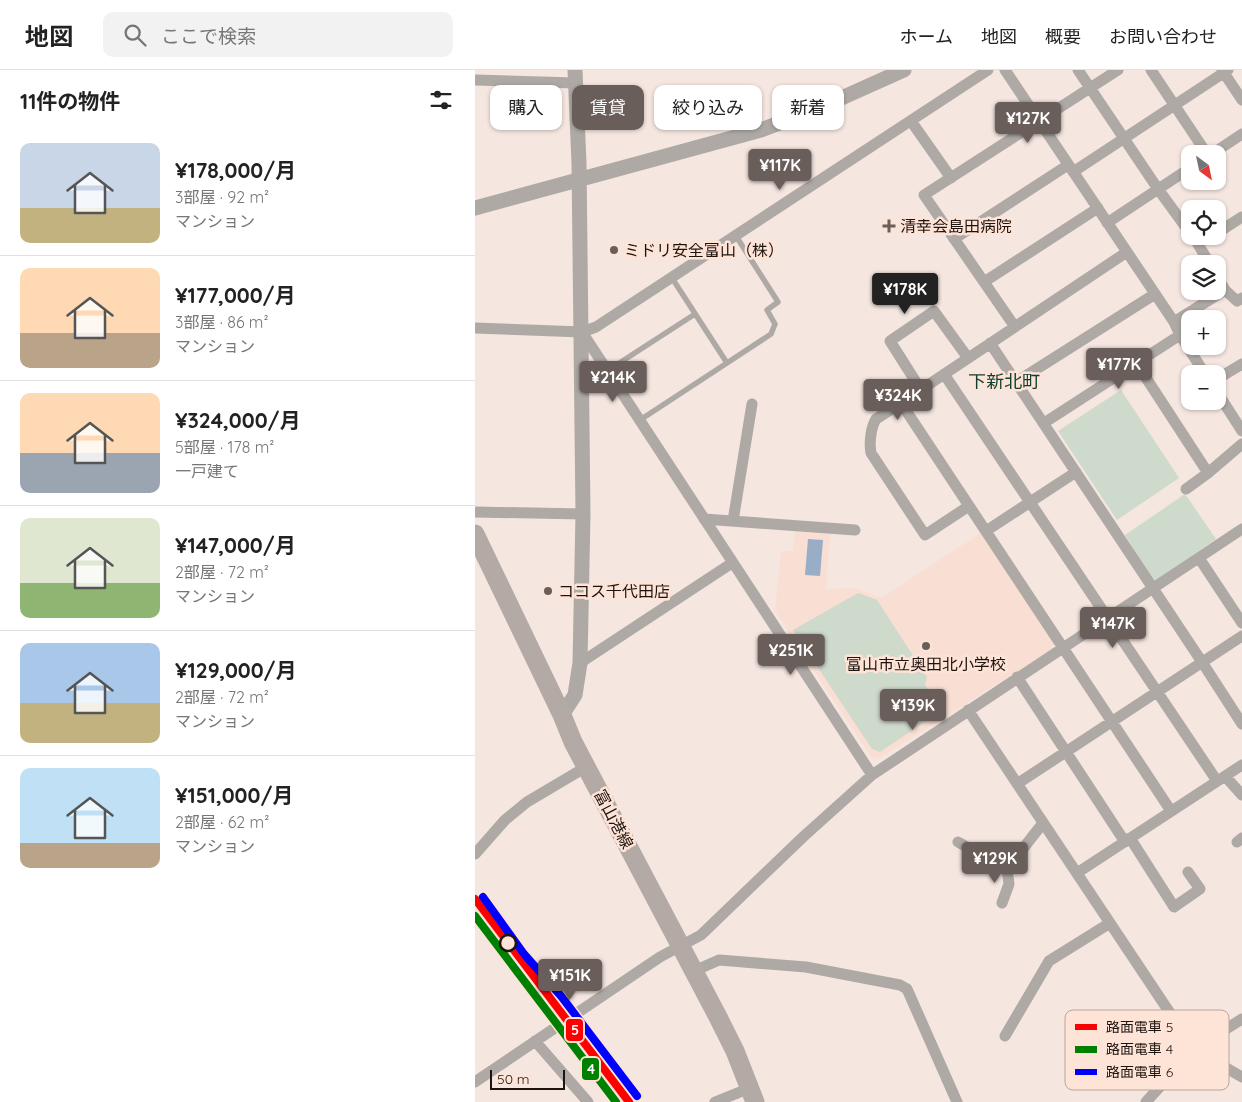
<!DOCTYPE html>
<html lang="ja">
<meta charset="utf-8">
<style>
:root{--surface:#fff;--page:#f2f2f2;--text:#222;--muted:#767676;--line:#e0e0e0;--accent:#695e59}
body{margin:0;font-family:Quicksand,"Noto Sans JP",sans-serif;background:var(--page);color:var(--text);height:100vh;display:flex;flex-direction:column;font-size:19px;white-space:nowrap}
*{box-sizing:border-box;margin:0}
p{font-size:16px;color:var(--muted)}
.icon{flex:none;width:28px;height:28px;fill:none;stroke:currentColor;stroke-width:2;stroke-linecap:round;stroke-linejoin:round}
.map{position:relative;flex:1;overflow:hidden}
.panel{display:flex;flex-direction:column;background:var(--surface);width:475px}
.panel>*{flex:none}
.banner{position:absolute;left:15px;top:15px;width:475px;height:45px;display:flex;gap:10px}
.needle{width:32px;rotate:147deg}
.tools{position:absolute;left:706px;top:75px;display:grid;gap:10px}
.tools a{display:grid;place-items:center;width:45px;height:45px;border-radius:10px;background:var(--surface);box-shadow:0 1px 4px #0004;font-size:25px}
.scale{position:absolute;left:15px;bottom:12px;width:75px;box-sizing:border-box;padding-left:5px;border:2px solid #1d1410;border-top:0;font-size:14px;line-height:18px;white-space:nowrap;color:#1d1410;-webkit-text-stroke:4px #fee3d7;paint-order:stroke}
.price{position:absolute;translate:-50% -42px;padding:0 11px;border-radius:5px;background:var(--accent);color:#fff;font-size:16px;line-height:32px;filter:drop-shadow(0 1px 2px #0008)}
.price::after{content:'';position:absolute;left:50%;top:30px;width:15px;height:11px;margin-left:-8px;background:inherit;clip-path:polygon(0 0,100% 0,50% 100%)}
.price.active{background:#222;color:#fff}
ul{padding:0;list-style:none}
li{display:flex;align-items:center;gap:15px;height:125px;padding:0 20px}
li+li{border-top:1px solid var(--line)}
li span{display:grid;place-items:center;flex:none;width:140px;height:100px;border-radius:10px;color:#555}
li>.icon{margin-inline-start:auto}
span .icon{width:60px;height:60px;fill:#fffc;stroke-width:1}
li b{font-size:21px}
h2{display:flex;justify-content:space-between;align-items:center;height:60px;padding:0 20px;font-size:21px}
.chip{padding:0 18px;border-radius:10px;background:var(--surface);box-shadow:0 1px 4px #0004;font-size:18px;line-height:45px}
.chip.active{background:var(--accent);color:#fff}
header{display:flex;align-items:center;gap:30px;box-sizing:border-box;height:70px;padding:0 25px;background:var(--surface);border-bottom:1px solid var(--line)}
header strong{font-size:24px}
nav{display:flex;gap:28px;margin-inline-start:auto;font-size:18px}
.search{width:350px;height:45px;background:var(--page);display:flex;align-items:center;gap:12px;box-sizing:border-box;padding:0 18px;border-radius:10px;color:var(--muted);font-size:19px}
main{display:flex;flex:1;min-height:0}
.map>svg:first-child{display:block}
</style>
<header>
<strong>地図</strong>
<div class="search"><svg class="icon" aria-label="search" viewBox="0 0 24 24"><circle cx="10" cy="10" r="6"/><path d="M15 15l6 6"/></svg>ここで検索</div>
<nav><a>ホーム</a><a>地図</a><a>概要</a><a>お問い合わせ</a></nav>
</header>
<main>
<section class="panel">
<h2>11件の物件<svg class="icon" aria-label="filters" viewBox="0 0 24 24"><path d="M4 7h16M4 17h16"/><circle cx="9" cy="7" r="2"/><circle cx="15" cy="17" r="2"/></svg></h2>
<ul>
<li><span style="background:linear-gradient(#c9d6e8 65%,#c2b280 0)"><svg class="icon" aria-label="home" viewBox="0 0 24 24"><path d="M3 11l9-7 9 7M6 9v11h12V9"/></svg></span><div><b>¥178,000/月</b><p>3部屋 · 92 m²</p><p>マンション</p></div></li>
<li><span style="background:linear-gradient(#ffd9b3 65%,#b9a48a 0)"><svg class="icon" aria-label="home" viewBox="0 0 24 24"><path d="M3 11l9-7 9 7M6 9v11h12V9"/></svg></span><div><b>¥177,000/月</b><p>3部屋 · 86 m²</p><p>マンション</p></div></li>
<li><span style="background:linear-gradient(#ffd9b3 60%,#9aa5b1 0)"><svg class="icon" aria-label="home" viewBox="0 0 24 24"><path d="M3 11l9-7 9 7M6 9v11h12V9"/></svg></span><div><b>¥324,000/月</b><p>5部屋 · 178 m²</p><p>一戸建て</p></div></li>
<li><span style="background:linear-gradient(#dfe7d0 65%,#8fb573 0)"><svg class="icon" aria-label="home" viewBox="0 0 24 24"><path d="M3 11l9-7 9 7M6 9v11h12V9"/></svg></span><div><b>¥147,000/月</b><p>2部屋 · 72 m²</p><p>マンション</p></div></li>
<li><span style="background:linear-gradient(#a9c7e8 60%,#c2b280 0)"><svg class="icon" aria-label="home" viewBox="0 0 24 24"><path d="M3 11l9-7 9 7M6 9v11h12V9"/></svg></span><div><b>¥129,000/月</b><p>2部屋 · 72 m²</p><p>マンション</p></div></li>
<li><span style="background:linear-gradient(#bfe0f5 75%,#b9a48a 0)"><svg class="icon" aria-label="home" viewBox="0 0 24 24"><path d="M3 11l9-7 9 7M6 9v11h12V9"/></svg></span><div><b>¥151,000/月</b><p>2部屋 · 62 m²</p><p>マンション</p></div></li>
</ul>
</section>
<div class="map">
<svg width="767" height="1032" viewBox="0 0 767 1032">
<rect width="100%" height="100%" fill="#f5e6e0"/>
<!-- built -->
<path fill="#f8ded3" d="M 320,461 L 355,464 L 351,519 L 380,518 L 406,528 L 506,463 L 579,574 L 577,579 L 405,688 L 396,687 L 300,541 L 306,481 L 318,481 Z"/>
<!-- green -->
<path fill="#cedacb" d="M 646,320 L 704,408 L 642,450 L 583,361 Z
M 710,424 L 741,469 L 681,510 L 677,509 L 650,465 Z
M 383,523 L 402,530 L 452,607 L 450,615 L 466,641 L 405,682 L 397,679 L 318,560 Z"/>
<!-- water -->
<path fill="#99adc6" d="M 333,469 L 348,470 L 345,506 L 330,505 Z"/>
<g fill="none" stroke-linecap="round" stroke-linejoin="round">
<!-- service -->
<path stroke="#aea9a5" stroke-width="5.5" d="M 252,293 L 296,264 L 300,254 L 292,240 L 303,232 L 261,166
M 132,301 L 220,244
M 165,350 L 252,293 L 197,208"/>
<!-- minor -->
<path stroke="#aea9a5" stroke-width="11" d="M 530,0 L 699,252 L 705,265 L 730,304
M 603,0 L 683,119 L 715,163
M 676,0 L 732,84
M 747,0 L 767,30
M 0,10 L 100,13
M 436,51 L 476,108
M 737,84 L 767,64
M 598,102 L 753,0
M 632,153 L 715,98
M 742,163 L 767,147
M 718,166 L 735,194
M 479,169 L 593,95
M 652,182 L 426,333 L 696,741
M 742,207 L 750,220 L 762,231 L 767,228
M 509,212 L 623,138
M 699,252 L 750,220
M 540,257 L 449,125 L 643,0
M 0,258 L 107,262 L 121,257 L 513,0
M 107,262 L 397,705
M 515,273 L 727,592 L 767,654
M 662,294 L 733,403
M 469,304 L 742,711
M 742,309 L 767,294
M 541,312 L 680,224
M 446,320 L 415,271 L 459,241 L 493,288
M 742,322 L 767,361
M 426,333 L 401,349 C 396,357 394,373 396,383 L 450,465 L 494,436
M 569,353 L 705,265
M 711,419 L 733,403 L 767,374
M 0,442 L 108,444
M 229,449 L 380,460
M 258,451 L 277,334
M 511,461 L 601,402
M 724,488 L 767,553
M 105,593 L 257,493
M 542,607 L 650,772
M 493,640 L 719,979 L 767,1007
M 750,706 L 767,725
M 542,714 L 767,566
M 655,768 L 699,837 L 725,819 L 713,802
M 483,772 L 532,799 L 568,753
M 762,772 L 767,768
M 0,784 L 30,750 L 52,732 L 111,697
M 602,803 L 767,695
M 527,833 L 534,814 L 532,799
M 219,901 L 244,890 L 331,897 L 425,915 L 432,919 L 482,1032
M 530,966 L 574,891 L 635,853
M 60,971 L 113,1032
M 0,1012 L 185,887 L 226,865 L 328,767 L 397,705 L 767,459
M 240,1032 L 275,1018
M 671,1032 L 719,979 L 767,949"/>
<!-- tertiary -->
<path stroke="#aea9a5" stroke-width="15" d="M 0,138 L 286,60 L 342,39 L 429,0
M 87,645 L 100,625 L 105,593 L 108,444 L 104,93 L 100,0"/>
<!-- primary -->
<path stroke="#b3aaa6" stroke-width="19" d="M 0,464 L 87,645 L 98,672 L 243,947 L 260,981 L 280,1032"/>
<defs>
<path id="tram-1" d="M 0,829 L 154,1032"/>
<path id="tram-2" d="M 0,846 L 141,1032"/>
<path id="tram-3" d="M 8,827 L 49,884 L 86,926 L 162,1026"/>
</defs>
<!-- tram-1 casing -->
<use href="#tram-1" stroke="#fee3d7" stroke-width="11"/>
<!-- tram-2 casing -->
<use href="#tram-2" stroke="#fee3d7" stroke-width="11"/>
<!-- tram-3 casing -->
<use href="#tram-3" stroke="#fee3d7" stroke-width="11"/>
<!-- tram-1 -->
<use href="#tram-1" stroke="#f00" stroke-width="8"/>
<!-- tram-2 -->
<use href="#tram-2" stroke="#008000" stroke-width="8"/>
<!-- tram-3 -->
<use href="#tram-3" stroke="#00f" stroke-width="8"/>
</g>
<!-- markers -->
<g fill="#695e59" stroke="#fee3d7" stroke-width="2">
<path d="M411.5 148.5h5v5h5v5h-5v5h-5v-5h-5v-5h5z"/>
<circle cx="139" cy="180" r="5"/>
<circle cx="73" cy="521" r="5"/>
<circle cx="451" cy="576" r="5"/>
</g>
<circle fill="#fee3d7" stroke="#1d1410" stroke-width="2.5" cx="33" cy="873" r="8"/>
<g text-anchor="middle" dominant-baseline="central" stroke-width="5" stroke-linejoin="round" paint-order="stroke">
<!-- poi labels -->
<g font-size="16" fill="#1d1410" stroke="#fee3d7" text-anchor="start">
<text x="425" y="156">清幸会島田病院</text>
<text x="149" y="180">ミドリ安全富山（株）</text>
<text x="83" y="521">ココス千代田店</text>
<text x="451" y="594" text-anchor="middle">富山市立奥田北小学校</text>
</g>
<!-- street labels -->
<g font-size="16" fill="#1d1410" stroke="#fee3d7">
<text transform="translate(139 749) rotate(62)">富山港線</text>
</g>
<!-- neighbourhood labels -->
<g font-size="18" fill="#0d4030" stroke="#fee3d7">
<text x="529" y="311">下新北町</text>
</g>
</g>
<!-- legend -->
<rect x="590" y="940" width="164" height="80" rx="8" fill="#fee3d7" stroke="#baa59b" stroke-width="1"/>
<rect x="600" y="954" width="22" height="6" fill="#f00"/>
<rect x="600" y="976" width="22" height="7" fill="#008000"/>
<rect x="600" y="999" width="22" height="6" fill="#00f"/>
<g font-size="14" fill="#1d1410">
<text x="631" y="962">路面電車 5</text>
<text x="631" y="984">路面電車 4</text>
<text x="631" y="1007">路面電車 6</text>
</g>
<g stroke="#fee3d7" stroke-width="2">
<rect x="90" y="948" width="19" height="24" rx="5" fill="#f00"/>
<rect x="106" y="987" width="19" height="24" rx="5" fill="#008000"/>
</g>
<g font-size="14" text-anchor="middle" font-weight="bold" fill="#fff">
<text x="100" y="965">5</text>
<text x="116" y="1004">4</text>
</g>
</svg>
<div class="tools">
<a><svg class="needle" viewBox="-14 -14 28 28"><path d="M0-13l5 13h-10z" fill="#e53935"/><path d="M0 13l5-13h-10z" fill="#767676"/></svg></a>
<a><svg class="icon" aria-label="locate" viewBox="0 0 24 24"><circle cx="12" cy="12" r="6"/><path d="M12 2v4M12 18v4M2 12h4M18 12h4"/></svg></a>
<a><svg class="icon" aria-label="layers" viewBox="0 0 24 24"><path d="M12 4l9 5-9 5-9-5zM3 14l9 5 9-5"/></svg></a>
<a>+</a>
<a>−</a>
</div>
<div class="scale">50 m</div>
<b class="price" style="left:553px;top:74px">¥127K</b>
<b class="price" style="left:305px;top:121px">¥117K</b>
<b class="price active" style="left:430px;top:245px">¥178K</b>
<b class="price" style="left:644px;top:320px">¥177K</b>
<b class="price" style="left:138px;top:333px">¥214K</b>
<b class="price" style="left:423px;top:351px">¥324K</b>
<b class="price" style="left:638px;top:579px">¥147K</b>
<b class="price" style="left:316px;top:606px">¥251K</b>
<b class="price" style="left:438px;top:661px">¥139K</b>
<b class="price" style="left:520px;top:814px">¥129K</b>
<b class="price" style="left:95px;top:931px">¥151K</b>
<div class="banner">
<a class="chip">購入</a>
<a class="chip active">賃貸</a>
<a class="chip">絞り込み</a>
<a class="chip">新着</a>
</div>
</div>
</main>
